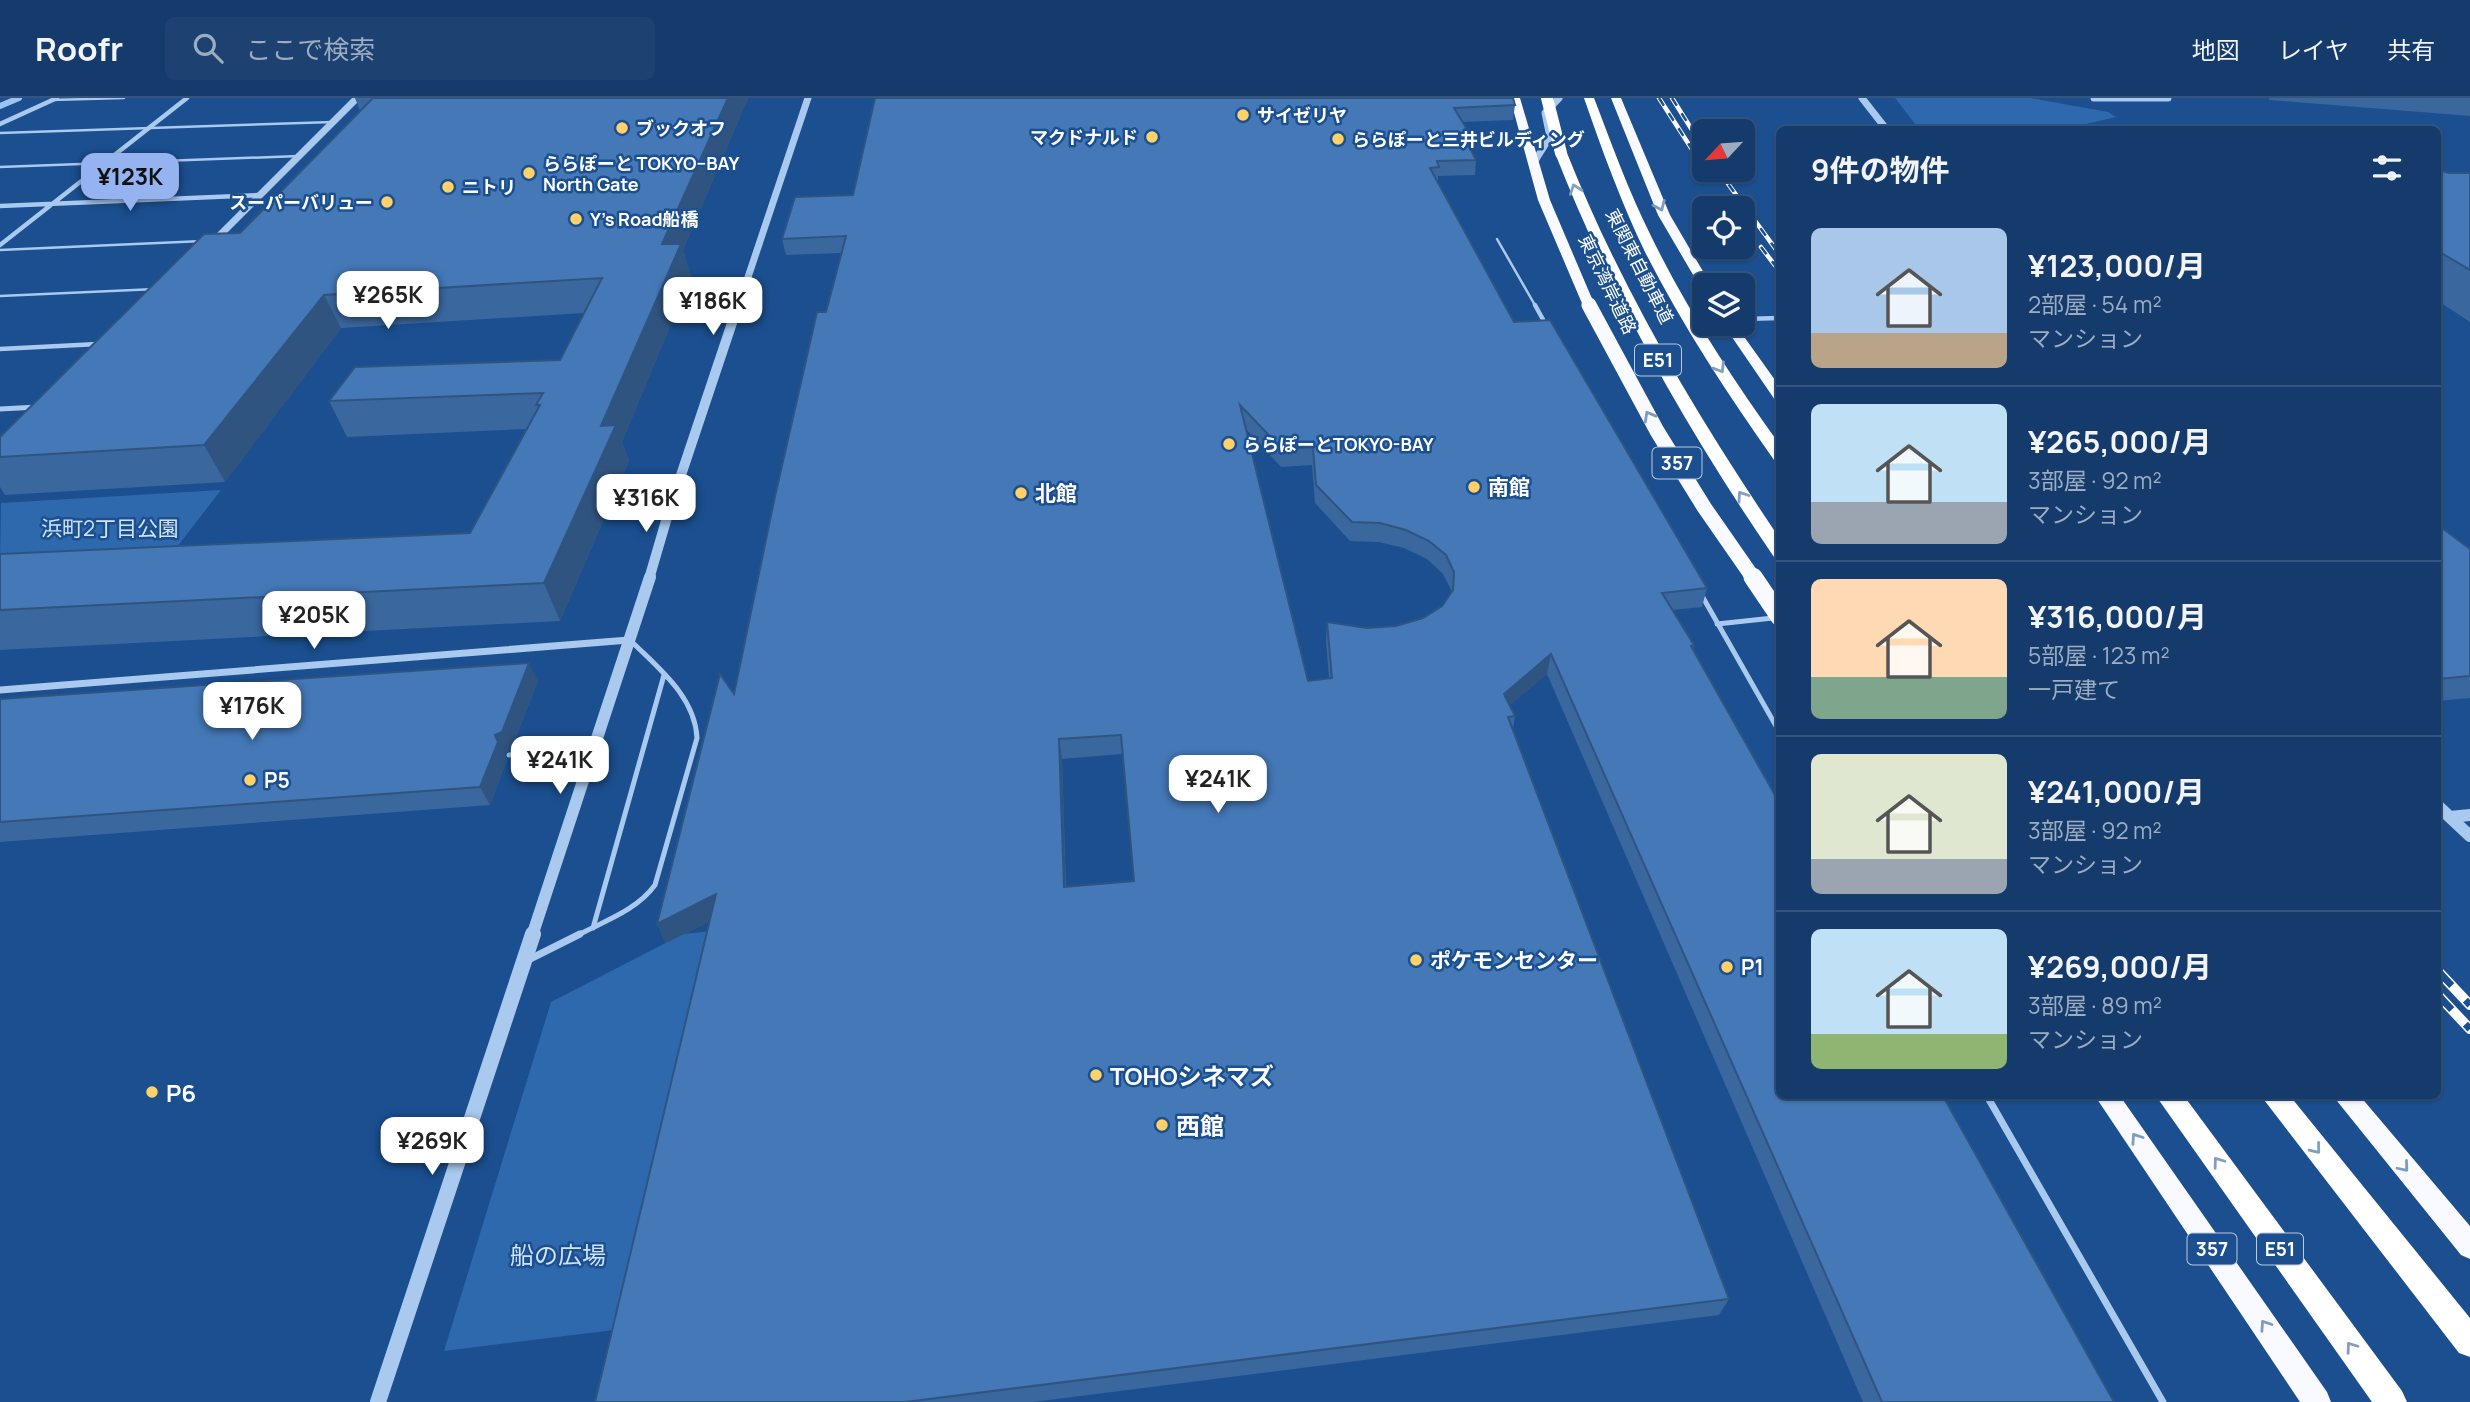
<!DOCTYPE html>
<html lang="ja">
<meta charset="utf-8">
<style>
:root{--surface:#143b6b;--page:#1d4271;--text:#f1f3f6;--muted:#9dadc1;--line:#33557e;--accent:#95b2f1}
body{margin:0;font-family:Manrope,"Noto Sans JP",sans-serif;background:var(--page);color:var(--text);height:100vh;display:flex;flex-direction:column;font-size:26px;white-space:nowrap}
*{box-sizing:border-box;margin:0}
p{font-size:23px;color:var(--muted)}
.icon{flex:none;width:38px;height:38px;fill:none;stroke:currentColor;stroke-width:2;stroke-linecap:round;stroke-linejoin:round}
.map{position:relative;flex:1;overflow:hidden}
.drawer{position:absolute;left:1776px;top:28px;width:665px;height:973px;display:flex;flex-direction:column;background:var(--surface);border-radius:10px;box-shadow:0 2px 5px #0004,0 0 0 2px var(--line)}
.drawer>*{flex:none}
.needle{width:46px;rotate:244deg}
.controls{position:absolute;left:1692px;top:21px;display:grid;gap:14px}
.controls a{display:grid;place-items:center;width:63px;height:63px;border-radius:10px;background:var(--surface);box-shadow:0 2px 5px #0004,0 0 0 2px var(--line);font-size:35px}
.price{position:absolute;translate:-50% -60px;padding:0 16px;border-radius:14px;background:#fff;color:#222;font-size:23px;line-height:46px;filter:drop-shadow(0 2px 4px #0008)}
.price::after{content:'';position:absolute;left:50%;top:42px;width:21px;height:16px;margin-left:-10px;background:inherit;clip-path:polygon(0 0,100% 0,50% 100%)}
.price.selected{background:var(--accent);color:#111}
ul{padding:0;list-style:none}
li{display:flex;align-items:center;gap:21px;height:175px;padding:0 35px}
li+li{border-top:2px solid var(--line)}
li span{display:grid;place-items:center;flex:none;width:196px;height:140px;border-radius:10px;color:#555}
li>.icon{margin-inline-start:auto}
span .icon{width:84px;height:84px;fill:#fffc;stroke-width:1}
li b{font-size:30px}
h2{display:flex;justify-content:space-between;align-items:center;height:84px;padding:0 35px;font-size:30px}
header{display:flex;align-items:center;gap:42px;box-sizing:border-box;height:98px;padding:0 35px;background:var(--surface);border-bottom:2px solid var(--line)}
header strong{font-size:33px}
nav{display:flex;gap:38px;margin-inline-start:auto;font-size:24px}
.search{width:490px;height:63px;background:var(--page);display:flex;align-items:center;gap:18px;box-sizing:border-box;padding:0 24px;border-radius:10px;color:var(--muted);font-size:26px}
.map>svg:first-child{display:block}
</style>
<header>
<strong>Roofr</strong>
<div class="search"><svg class="icon" aria-label="search" viewBox="0 0 24 24"><circle cx="10" cy="10" r="6"/><path d="M15 15l6 6"/></svg>ここで検索</div>
<nav><a>地図</a><a>レイヤ</a><a>共有</a></nav>
</header>
<div class="map">
<svg width="2470" height="1304" viewBox="0 0 2470 1304">
<rect width="100%" height="100%" fill="#1b4f8f"/>
<!-- green -->
<path fill="#2e69ad" d="M 1895,0 L 2030,0 L 2108,14 L 2116,19 L 2065,31 L 1919,31 Z
M 221,392 L 170,458 L 0,467 L 1,405 Z
M 712,833 L 622,1231 L 444,1253 L 551,904 L 683,836 Z"/>
<g fill="none" stroke-linecap="round" stroke-linejoin="round">
<!-- stream -->
<path stroke="#9cc4f0" stroke-width="6" d="M 0,8 L 19,0"/>
<!-- service-far3 -->
<path stroke="#a9c9ee" stroke-width="2.5" d="M 51,2 L 124,0
M 0,35 L 333,24
M 0,69 L 299,58
M 1497,141 L 1536,209
M 0,152 L 203,143
M 0,198 L 156,191"/>
<!-- service-far2 -->
<path stroke="#a9c9ee" stroke-width="4.5" d="M 1535,207 L 1546,227
M 1743,221 L 1780,220
M 0,251 L 98,246"/>
<!-- service-far1 -->
<path stroke="#a9c9ee" stroke-width="5" d="M 1701,496 L 1780,635
M 1717,526 L 1773,520
M 509,657 L 594,650
M 593,830 L 664,577
M 576,838 C 604,823 636,813 655,787 L 697,640 C 695,598 658,570 630,542"/>
<!-- service -->
<path stroke="#a9c9ee" stroke-width="7" d="M 530,861 L 580,836
M 1987,998 L 2163,1304"/>
<!-- minor-far2 -->
<path stroke="#a9c9ee" stroke-width="4.5" d="M 0,26 L 57,0
M 0,108 L 259,97
M 0,147 L 187,0"/>
<!-- minor-far1 -->
<path stroke="#a9c9ee" stroke-width="5" d="M 0,311 L 38,309"/>
<!-- minor -->
<path stroke="#a9c9ee" stroke-width="7" d="M 0,592 L 629,542"/>
<!-- tertiary-far3 -->
<path stroke="#a9c9ee" stroke-width="7" d="M 1862,0 L 1887,32
M 2094,0 L 2168,0
M 1533,66 L 1550,39 L 1545,15 L 1559,0
M 211,146 L 357,0
M 738,209 L 808,0"/>
<!-- tertiary-far2 -->
<path stroke="#a9c9ee" stroke-width="10" d="M 649,481 L 668,416 L 738,207"/>
<!-- tertiary-far1 -->
<path stroke="#a9c9ee" stroke-width="12" d="M 2438,708 L 2470,738
M 2450,719 L 2470,717
M 532,838 L 650,479"/>
<!-- tertiary -->
<path stroke="#a9c9ee" stroke-width="16" d="M 378,1304 L 533,836"/>
<!-- trunk -->
<path fill="#f8faff" fill-rule="evenodd" d="M 1510,0 L 1520,0 L 1550,102 L 1593,203 L 1591,206 L 1583,206 L 1581,203 L 1538,102 Z
M 1611,0 L 1621,0 L 1670,117 L 1711,187 L 1704,187 L 1704,191 L 1699,187 L 1658,117 Z
M 1723,226 L 1735,226 L 1780,289 L 1780,303 L 1775,302 Z
M 2095,998 L 2120,998 L 2327,1294 L 2331,1304 L 2300,1304 Z
M 2333,998 L 2360,998 L 2470,1128 L 2470,1161 L 2461,1157 Z"/>
<!-- motorway -->
<path fill="#fff" fill-rule="evenodd" d="M 1584,0 L 1594,0 C 1612,47 1629,94 1651,138 C 1687,212 1732,280 1780,347 L 1780,364 L 1774,362 C 1727,295 1682,227 1645,154 C 1621,104 1602,52 1584,0 Z
M 1557,53 L 1567,55 C 1622,193 1697,318 1780,441 L 1780,460 L 1774,459 C 1687,332 1611,198 1555,55 Z
M 2156,998 L 2184,998 L 2402,1293 L 2407,1304 L 2372,1304 Z
M 2261,998 L 2290,998 L 2470,1220 L 2470,1259 L 2459,1255 Z"/>
<defs>
<path id="rail-far1" d="M 1659,0 L 1704,70
M 1672,0 L 1704,51
M 1718,72 L 1780,157
M 1761,149 L 1780,174"/>
<path id="rail" d="M 2438,873 L 2470,907
M 2438,897 L 2470,931"/>
</defs>
<!-- rail-far1 casing -->
<use href="#rail-far1" stroke="#fff" stroke-width="4.5"/>
<!-- rail casing -->
<use href="#rail" stroke="#fff" stroke-width="10"/>
<!-- rail-far1 -->
<use href="#rail-far1" stroke="#1b4f8f" stroke-width="2.5" stroke-dasharray="9" stroke-linecap="butt"/>
<!-- rail -->
<use href="#rail" stroke="#1b4f8f" stroke-width="7" stroke-dasharray="20" stroke-linecap="butt"/>
<!-- trunk-bridge-far2 -->
<path stroke="#f8faff" stroke-width="11" d="M 1587,203 L 1590,209"/>
<!-- trunk-bridge-far1 -->
<path stroke="#f8faff" stroke-width="15" d="M 1589,207 L 1657,333 L 1704,409 L 1754,481"/>
<!-- trunk-bridge -->
<path stroke="#f8faff" stroke-width="19" d="M 1753,479 L 1780,519"/>
<!-- motorway-bridge -->
<path stroke="#fff" stroke-width="12" d="M 1547,0 L 1561,55"/>
</g>
<!-- wall -->
<path fill="#3a679d" fill-rule="evenodd" d="M 355,0 L 748,0 L 683,152 L 691,178 L 622,344 L 629,363 L 560,523 L 0,552 L 0,456 L 470,435 L 526,331 L 347,339 L 329,303 L 560,262 L 584,215 L 341,230 L 225,384 L 5,397 L 0,389 L 0,339 L 240,135 L 360,13 Z
M 875,0 L 1515,7 L 1513,22 L 1462,24 L 1474,43 L 1472,54 L 1476,62 L 1475,77 L 1438,78 L 1438,84 L 1514,224 L 1707,490 L 1702,509 L 1672,512 L 1694,547 L 1693,551 L 2114,1304 L 1863,1304 L 1547,576 L 1510,607 L 1515,618 L 1513,631 L 1729,1201 L 1719,1217 L 1033,1304 L 595,1304 L 710,823 L 666,845 L 657,826 L 734,596 L 841,155 L 786,157 L 782,141 L 853,97 ZM 1246,331 L 1281,369 L 1312,367 L 1315,405 L 1350,443 L 1378,444 L 1404,450 L 1427,461 L 1443,476 L 1452,494 L 1442,508 L 1423,520 L 1396,528 L 1367,530 L 1327,524 L 1326,543 L 1329,580 L 1308,583 ZM 1122,656 L 1134,783 L 1066,789 L 1062,661 Z
M 2269,0 L 2470,0 L 2470,18 L 2269,2 Z
M 2438,72 L 2449,75 L 2470,75 L 2470,224 L 2438,203 Z
M 2438,427 L 2470,451 L 2470,600 L 2438,603 Z
M 538,583 L 511,652 L 504,655 L 507,662 L 490,707 L 0,744 L 0,601 Z"/>
<!-- shaded-wall -->
<path fill="#305480" d="M 728,0 L 748,0 L 683,152 L 691,178 L 622,344 L 629,363 L 560,523 L 544,485 L 601,328 L 662,146 Z
M 324,197 L 341,230 L 225,384 L 204,347 Z
M 1551,556 L 1547,576 L 1501,615 L 1504,596 Z
M 529,565 L 538,583 L 511,652 L 504,655 L 507,662 L 490,707 L 480,689 L 495,637 Z
M 1059,641 L 1062,661 L 1066,808 L 1064,789 Z
M 716,796 L 724,816 L 666,845 L 657,826 Z"/>
<!-- building -->
<path fill="#4478b7" stroke="#305480" stroke-width="2" fill-rule="evenodd" d="M 373,0 L 728,0 L 662,146 L 681,146 L 601,328 L 616,327 L 544,485 L 0,512 L 0,456 L 470,435 L 540,307 L 536,307 L 543,295 L 329,303 L 355,269 L 560,262 L 602,180 L 324,197 L 204,347 L 0,359 L 0,339 L 204,136 L 240,135 Z
M 875,0 L 1513,0 L 1515,7 L 1454,10 L 1474,43 L 1467,44 L 1476,62 L 1437,63 L 1439,69 L 1430,70 L 1514,224 L 1550,222 L 1707,490 L 1662,495 L 1694,547 L 1691,548 L 1780,706 L 1780,998 L 1943,998 L 2114,1304 L 1882,1304 L 1551,556 L 1504,596 L 1515,618 L 1508,619 L 1729,1201 L 905,1304 L 595,1304 L 716,796 L 657,826 L 720,576 L 734,596 L 774,403 L 817,214 L 826,214 L 846,138 L 782,141 L 795,99 L 853,97 ZM 1240,307 L 1282,351 L 1313,349 L 1316,387 L 1352,424 L 1380,425 L 1406,432 L 1429,443 L 1446,457 L 1454,474 L 1453,492 L 1442,508 L 1423,520 L 1396,528 L 1367,530 L 1327,524 L 1332,580 L 1308,583 ZM 1121,637 L 1134,783 L 1064,789 L 1059,641 Z
M 2438,72 L 2449,75 L 2470,75 L 2470,172 L 2438,153 Z
M 2438,427 L 2470,451 L 2470,578 L 2438,581 Z
M 529,565 L 502,634 L 495,637 L 498,644 L 480,689 L 0,724 L 0,601 Z"/>
<!-- one-way arrows -->
<defs><path id="oneway-chevron" d="M-2-3.5L2.5 0L-2 3.5" fill="none" stroke-width="1.6" stroke-linecap="round" stroke-linejoin="round" transform="scale(1.75)"/></defs>
<g stroke="#829ec1">
<use href="#oneway-chevron" transform="translate(1575 91) rotate(-110)"/>
<use href="#oneway-chevron" transform="translate(1720 270) rotate(59)"/>
<use href="#oneway-chevron" transform="translate(1742 398) rotate(-124)"/>
<use href="#oneway-chevron" transform="translate(2316 1051) rotate(51)"/>
<use href="#oneway-chevron" transform="translate(2218 1064) rotate(-126)"/>
<use href="#oneway-chevron" transform="translate(2351 1249) rotate(-126)"/>
</g>
<g stroke="#7e9cc1">
<use href="#oneway-chevron" transform="translate(1660 108) rotate(67)"/>
<use href="#oneway-chevron" transform="translate(1649 318) rotate(-119)"/>
<use href="#oneway-chevron" transform="translate(2136 1040) rotate(-124)"/>
<use href="#oneway-chevron" transform="translate(2404 1069) rotate(50)"/>
<use href="#oneway-chevron" transform="translate(2265 1227) rotate(-124)"/>
</g>
<!-- markers -->
<g fill="#ffd166" stroke="#1b4f8f" stroke-width="2.5">
<circle cx="1243" cy="17" r="7"/>
<circle cx="622" cy="30" r="7"/>
<circle cx="1152" cy="39" r="7"/>
<circle cx="1338" cy="41" r="7"/>
<circle cx="529" cy="75" r="7"/>
<circle cx="448" cy="89" r="7"/>
<circle cx="387" cy="104" r="7"/>
<circle cx="576" cy="121" r="7"/>
<circle cx="1229" cy="346" r="7"/>
<circle cx="1474" cy="389" r="7"/>
<circle cx="1021" cy="395" r="7"/>
<circle cx="250" cy="682" r="7"/>
<circle cx="1416" cy="862" r="7"/>
<circle cx="1727" cy="869" r="7"/>
<circle cx="1096" cy="977" r="7"/>
<circle cx="152" cy="994" r="7"/>
<circle cx="1162" cy="1027" r="7"/>
</g>
<g text-anchor="middle" dominant-baseline="central" stroke-width="5" stroke-linejoin="round" paint-order="stroke">
<!-- far-poi labels -->
<g font-size="18" font-weight="bold" fill="#fff" stroke="#1b4f8f" text-anchor="start">
<text x="1257" y="17">サイゼリヤ</text>
<text x="636" y="30">ブックオフ</text>
<text x="1138" y="39" text-anchor="end">マクドナルド</text>
<text x="1352" y="41">ららぽーと三井ビルディング</text>
<text x="543" y="65">ららぽーと TOKYO−BAY<tspan x="543" dy="21">North Gate</tspan></text>
<text x="462" y="89">ニトリ</text>
<text x="373" y="104" text-anchor="end">スーパーバリュー</text>
<text x="590" y="121">Y's Road船橋</text>
<text x="1243" y="346">ららぽーとTOKYO-BAY</text>
</g>
<!-- far-street labels -->
<g font-size="18" fill="#fff" stroke="#1b4f8f">
<text transform="translate(1640 168) rotate(63)">東関東自動車道</text>
<text transform="translate(1608 186) rotate(64)">東京湾岸道路</text>
</g>
<!-- shield labels -->
<g fill="#1b4f8f" stroke="#bbcadd" stroke-width="2">
<rect x="1635" y="246.5" width="46" height="31" rx="5"/>
<rect x="1652.5" y="349.5" width="49" height="31" rx="5"/>
<rect x="2187.5" y="1135.5" width="49" height="31" rx="5"/>
<rect x="2257" y="1135.5" width="46" height="31" rx="5"/>
</g>
<g font-size="19" font-weight="bold" fill="#fff">
<text x="1658" y="262">E51</text>
<text x="1677" y="365">357</text>
<text x="2212" y="1151">357</text>
<text x="2280" y="1151">E51</text>
</g>
<!-- poi labels -->
<g font-size="21" font-weight="bold" fill="#fff" stroke="#1b4f8f" text-anchor="start">
<text x="1488" y="389">南館</text>
<text x="1035" y="395">北館</text>
<text x="264" y="682">P5</text>
<text x="1430" y="862">ポケモンセンター</text>
<text x="1741" y="869">P1</text>
</g>
<!-- park labels -->
<g font-size="21" fill="#cfe3fa" stroke="#1b4f8f">
<text x="110" y="430">浜町2丁目公園</text>
</g>
<!-- near-poi labels -->
<g font-size="24" font-weight="bold" fill="#fff" stroke="#1b4f8f" text-anchor="start">
<text x="1110" y="977">TOHOシネマズ</text>
<text x="166" y="994">P6</text>
<text x="1176" y="1027">西館</text>
</g>
<!-- near-park labels -->
<g font-size="24" fill="#cfe3fa" stroke="#1b4f8f">
<text x="558" y="1156">船の広場</text>
</g>
</g>
</svg>
<div class="controls">
<a><svg class="needle" viewBox="-14 -14 28 28"><path d="M0-13l5 13h-10z" fill="#e53935"/><path d="M0 13l5-13h-10z" fill="#9dadc1"/></svg></a>
<a><svg class="icon" aria-label="locate" viewBox="0 0 24 24"><circle cx="12" cy="12" r="6"/><path d="M12 2v4M12 18v4M2 12h4M18 12h4"/></svg></a>
<a><svg class="icon" aria-label="layers" viewBox="0 0 24 24"><path d="M12 4l9 5-9 5-9-5zM3 14l9 5 9-5"/></svg></a>
</div>
<b class="price selected" style="left:130px;top:115px">¥123K</b>
<b class="price" style="left:388px;top:233px">¥265K</b>
<b class="price" style="left:713px;top:239px">¥186K</b>
<b class="price" style="left:646px;top:436px">¥316K</b>
<b class="price" style="left:314px;top:553px">¥205K</b>
<b class="price" style="left:252px;top:644px">¥176K</b>
<b class="price" style="left:560px;top:698px">¥241K</b>
<b class="price" style="left:1218px;top:717px">¥241K</b>
<b class="price" style="left:432px;top:1079px">¥269K</b>
<section class="drawer">
<h2>9件の物件<svg class="icon" aria-label="filters" viewBox="0 0 24 24"><path d="M4 7h16M4 17h16"/><circle cx="9" cy="7" r="2"/><circle cx="15" cy="17" r="2"/></svg></h2>
<ul>
<li><span style="background:linear-gradient(#a9c7e8 75%,#b9a48a 0)"><svg class="icon" aria-label="home" viewBox="0 0 24 24"><path d="M3 11l9-7 9 7M6 9v11h12V9"/></svg></span><div><b>¥123,000/月</b><p>2部屋 · 54 m²</p><p>マンション</p></div></li>
<li><span style="background:linear-gradient(#bfe0f5 70%,#9aa5b1 0)"><svg class="icon" aria-label="home" viewBox="0 0 24 24"><path d="M3 11l9-7 9 7M6 9v11h12V9"/></svg></span><div><b>¥265,000/月</b><p>3部屋 · 92 m²</p><p>マンション</p></div></li>
<li><span style="background:linear-gradient(#ffd9b3 70%,#7fa58c 0)"><svg class="icon" aria-label="home" viewBox="0 0 24 24"><path d="M3 11l9-7 9 7M6 9v11h12V9"/></svg></span><div><b>¥316,000/月</b><p>5部屋 · 123 m²</p><p>一戸建て</p></div></li>
<li><span style="background:linear-gradient(#dfe7d0 75%,#9aa5b1 0)"><svg class="icon" aria-label="home" viewBox="0 0 24 24"><path d="M3 11l9-7 9 7M6 9v11h12V9"/></svg></span><div><b>¥241,000/月</b><p>3部屋 · 92 m²</p><p>マンション</p></div></li>
<li><span style="background:linear-gradient(#bfe0f5 75%,#8fb573 0)"><svg class="icon" aria-label="home" viewBox="0 0 24 24"><path d="M3 11l9-7 9 7M6 9v11h12V9"/></svg></span><div><b>¥269,000/月</b><p>3部屋 · 89 m²</p><p>マンション</p></div></li>
</ul>
</section>
</div>
